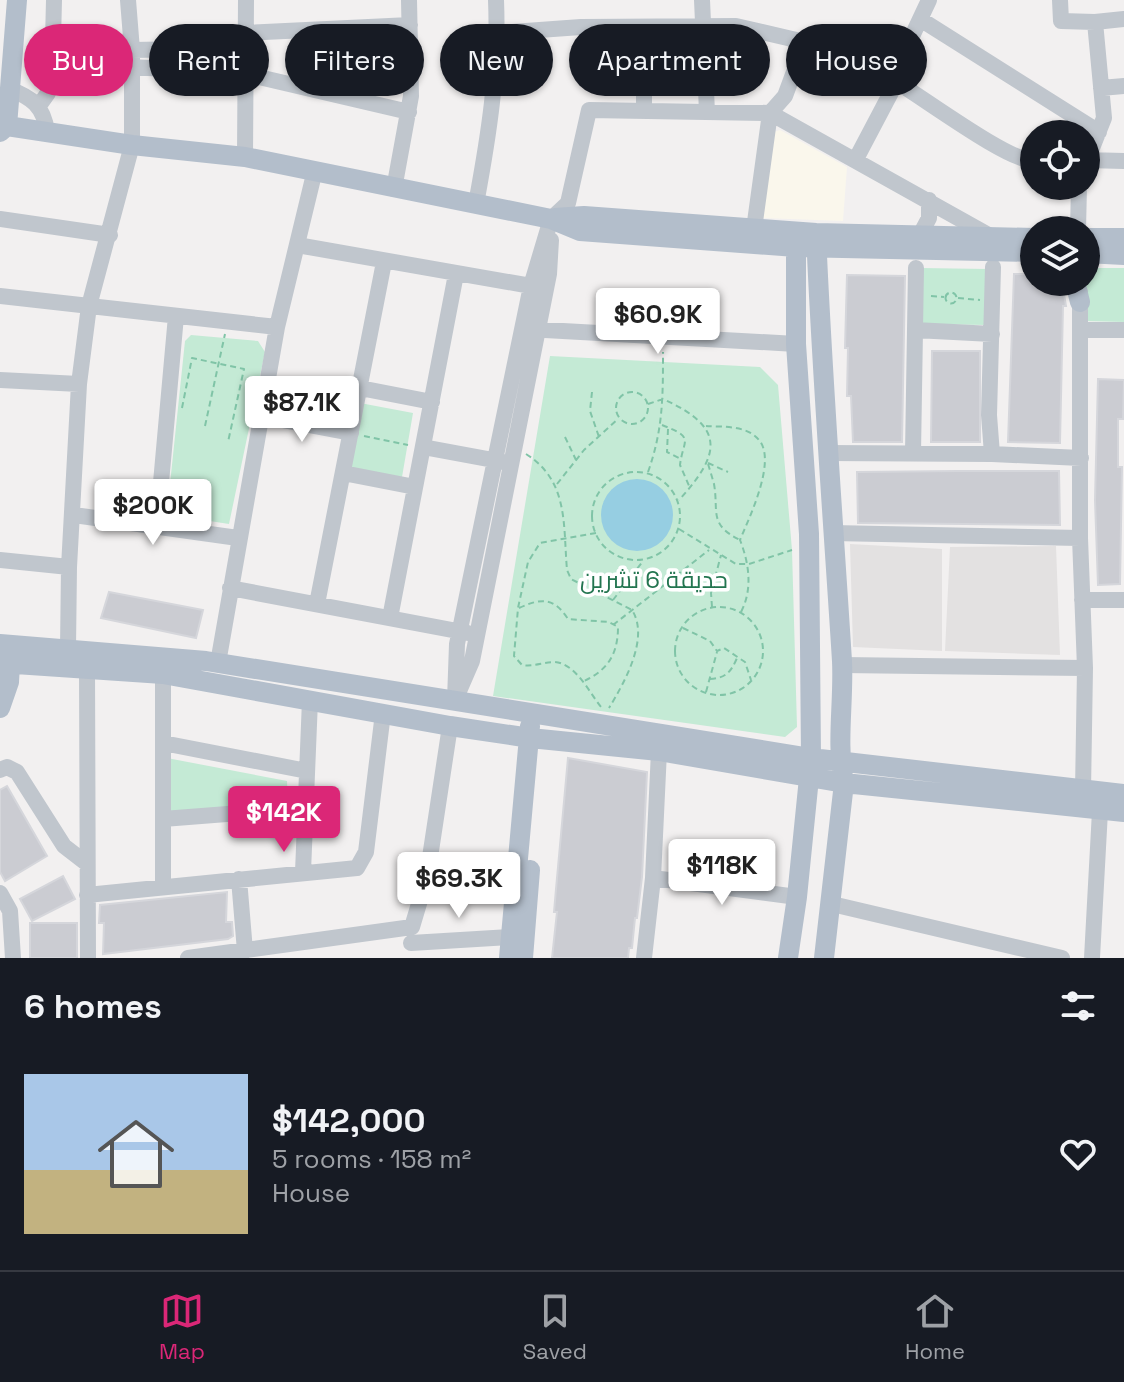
<!DOCTYPE html>
<meta charset="utf-8">
<style>
:root{--surface:#171b24;--page:#242831;--text:#f1f3f6;--muted:#9ea1a6;--line:#363941;--accent:#db2777}
body{margin:0;font-family:"Space Grotesk",Cairo,sans-serif;background:var(--page);color:var(--text);height:100vh;display:flex;flex-direction:column;font-size:30px;white-space:nowrap}
*{box-sizing:border-box;margin:0}
p{font-size:26px;color:var(--muted)}
.icon{flex:none;width:44px;height:44px;fill:none;stroke:currentColor;stroke-width:2;stroke-linecap:round;stroke-linejoin:round}
.map{position:relative;height:958px;overflow:hidden}
.side{display:flex;flex-direction:column;background:var(--surface);flex:1}
.side>*{flex:none}
.guide{position:absolute;left:24px;top:24px;width:1076px;height:72px;display:flex;gap:16px}
.fabs{position:absolute;left:1020px;top:120px;display:grid;gap:16px}
.fabs a{display:grid;place-items:center;width:80px;height:80px;border-radius:50%;background:var(--surface);box-shadow:0 2px 6px #0004;font-size:40px}
.price{position:absolute;translate:-50% -68px;padding:0 18px;border-radius:8px;background:#fff;color:#222;font-size:26px;line-height:52px;filter:drop-shadow(0 2px 4px #0008)}
.price::after{content:'';position:absolute;left:50%;top:48px;width:24px;height:18px;margin-left:-12px;background:inherit;clip-path:polygon(0 0,100% 0,50% 100%)}
.price.selected{background:var(--accent);color:#fff}
ul{padding:0;list-style:none}
li{display:flex;align-items:center;gap:24px;height:200px;padding:0 24px}
li span{display:grid;place-items:center;flex:none;width:224px;height:160px;border-radius:0px;color:#555}
li>.icon{margin-inline-start:auto}
span .icon{width:96px;height:96px;fill:#fffc;stroke-width:1}
li b{font-size:34px}
h2{display:flex;justify-content:space-between;align-items:center;height:96px;padding:0 24px;font-size:34px}
.pill{padding:0 28px;border-radius:36px;background:var(--surface);box-shadow:0 2px 6px #0004;font-size:28px;line-height:72px}
.pill.selected{background:var(--accent);color:#fff}
.tabs{display:flex;justify-content:space-around;align-items:center;height:112px;border-top:2px solid var(--line);background:var(--surface);font-size:22px;color:var(--muted)}
.tabs a{display:grid;justify-items:center;gap:4px}
.tabs .selected{color:var(--accent)}
.map>svg:first-child{display:block}
</style>
<div class="map">
<svg width="1124" height="958" viewBox="0 0 1124 958">
<rect width="100%" height="100%" fill="#f2f0f0"/>
<!-- commercial -->
<path fill="#faf7ec" d="M 780,130 L 847,167 L 843,221 L 762,218 L 771,133 Z"/>
<!-- education -->
<path fill="#e3e1e1" d="M 850,544 L 942,549 L 942,651 L 853,647 Z
M 1056,546 L 1060,655 L 945,651 L 950,547 Z"/>
<!-- green -->
<path fill="#c4ead5" d="M 921,268 L 988,269 L 987,325 L 920,324 Z
M 1086,268 L 1124,268 L 1124,322 L 1084,321 Z
M 191,335 L 258,341 L 265,352 L 229,524 L 171,515 L 168,503 L 185,341 Z
M 550,356 L 760,367 L 778,385 L 792,550 L 797,727 L 785,737 L 493,696 Z
M 360,403 L 413,413 L 402,477 L 349,468 Z
M 167,758 L 287,781 L 288,805 L 167,814 Z"/>
<!-- water -->
<path fill="#96cee2" d="M601 515a36 36 0 1 1 72 0a36 36 0 1 1-72 0Z"/>
<!-- building -->
<path fill="#cbccd2" stroke="#d5d6db" stroke-width="2" d="M 1014,274 L 1034,274 L 1034,282 L 1062,282 L 1066,306 L 1063,306 L 1060,443 L 1008,442 Z
M 847,275 L 905,276 L 902,442 L 853,442 L 851,396 L 847,396 L 848,348 L 845,348 Z
M 932,351 L 980,351 L 980,442 L 931,442 Z
M 1098,379 L 1124,380 L 1123,419 L 1118,419 L 1118,467 L 1122,467 L 1120,584 L 1098,585 L 1095,500 Z
M 957,471 L 1059,471 L 1060,525 L 858,523 L 857,472 Z
M 109,592 L 203,610 L 196,638 L 101,618 Z
M 568,758 L 647,772 L 642,877 L 637,918 L 635,918 L 632,948 L 629,948 L 628,958 L 552,958 L 557,912 L 554,912 L 556,889 Z
M 7,786 L 47,856 L 5,881 L 0,872 L 0,790 Z
M 63,876 L 75,899 L 32,921 L 20,899 Z
M 227,892 L 226,922 L 232,922 L 233,936 L 228,939 L 103,954 L 104,923 L 99,923 L 100,905 Z
M 30,923 L 77,923 L 77,958 L 30,958 Z"/>
<g fill="none" stroke-linecap="round" stroke-linejoin="round">
<!-- path -->
<path stroke="#80c4a7" stroke-width="2" stroke-dasharray="6 4" stroke-linecap="butt" d="M945.5 298a5.5 5.5 0 1 1 11 0a5.5 5.5 0 1 1-11 0Z
M 931,296 L 944,297
M 958,298 L 980,300
M616 408a16 16 0 1 1 32 0a16 16 0 1 1-32 0Z
M 592,392 L 590,411 L 599,437
M 648,404 L 663,399 C 725,427 722,453 679,500
M 182,408 L 192,358 L 244,369 L 228,442
M 662,425 C 696,438 683,439 680,465 L 690,488
M 205,426 L 225,334
M 706,426 C 722,427 747,425 759,440 C 777,461 749,518 740,540 C 749,563 753,589 741,612
M 668,429 L 667,452 L 679,458
M 364,436 L 408,445
M 565,437 L 576,460
M 526,454 C 569,481 563,525 567,570 L 571,579 L 632,610 C 650,638 624,683 609,708
M 708,463 L 728,472
M 708,464 C 710,470 712,477 714,484 C 719,512 708,524 740,540
M592 516a44 44 0 1 1 88 0a44 44 0 1 1-88 0Z
M 648,472 C 663,430 663,397 663,352
M 557,484 L 584,450 L 618,419
M 679,529 L 736,564 L 749,564 L 792,550
M 596,533 L 540,543 L 528,562 L 518,608 L 514,656 L 522,665 C 534,667 543,662 555,662 C 576,664 589,692 601,707
M 613,600 L 643,561
M675 651a44 44 0 1 1 88 0a44 44 0 1 1-88 0Z
M 712,607 L 711,593 L 721,555
M 519,608 C 541,598 554,597 568,619 L 609,622 L 618,627 C 618,655 607,671 582,682
M 613,625 L 709,550
M 683,628 L 710,641 L 717,651 L 724,648 L 745,662 L 751,680
M 710,679 C 726,678 731,672 737,658
M 706,692 L 717,652"/>
<!-- minor -->
<path stroke="#c0c6cd" stroke-width="16" d="M 702,0 L 707,112
M 1060,0 L 1061,21 L 1095,22 L 1104,118 L 1086,163
M 920,19 L 1099,132
M 1095,22 L 1124,19
M 246,33 L 410,25
M 497,33 L 581,27 L 736,26 L 805,42
M 132,50 L 246,48
M 132,67 L 246,74 L 409,112
M 1101,88 L 1124,86
M 9,89 C 31,97 44,106 47,132
M 38,107 L 48,93 L 52,81 L 54,0
M 644,111 L 644,28
M 245,157 L 246,0
M 856,159 L 896,83 L 906,49 L 929,0
M 1086,160 L 1124,161
M 394,189 L 411,96 L 409,0
M 476,204 C 489,134 499,71 496,0
M 0,219 L 110,235
M 754,229 L 770,113 L 785,96 L 805,42 C 831,53 859,62 885,75 C 915,91 1006,161 1034,161
M 1078,230 L 1079,186
M 920,235 L 929,218 L 929,200
M 297,245 L 531,286
M 1080,292 L 1080,538 L 1085,668 L 1083,791
M 0,296 L 277,327
M 527,329 L 796,344
M 915,330 L 992,334
M 1080,330 L 1124,330
M 0,380 L 79,384
M 360,388 L 432,402
M 261,416 L 351,433
M 423,447 L 504,462
M 827,453 L 992,454 L 1081,458
M 913,453 L 916,268
M 992,454 L 989,415 L 993,267
M 343,473 L 415,487
M 74,515 L 238,538
M 157,527 L 176,316
M 832,533 L 1080,538
M 0,560 L 69,567
M 230,588 L 468,633
M 1082,600 L 1124,600
M 317,604 L 384,262
M 390,618 L 456,274
M 68,648 L 69,567 L 79,384 L 89,306 L 132,145 L 132,50 L 128,0
M 218,663 L 277,327 L 315,170
M 842,665 L 1085,668
M 87,667 L 88,958
M 163,674 L 163,885
M 459,691 L 472,661 L 549,274 L 551,240
M 455,700 L 457,644 L 531,286 L 551,219 L 568,203 L 589,110 L 770,113 L 992,237
M 163,743 L 307,771
M 0,770 L 7,767 L 17,772 L 64,846 L 86,863
M 163,819 L 306,808
M 303,872 L 310,700
M 653,878 L 797,897
M 239,879 L 245,951
M 0,893 L 10,911 L 13,958
M 87,895 L 357,868 L 366,852 L 383,713
M 832,904 L 1062,958
M 411,943 L 510,937
M 188,958 L 412,927 L 427,877 L 450,726
M 644,958 L 653,878 L 659,751
M 1092,958 L 1100,811"/>
<!-- major -->
<path stroke="#b3becb" stroke-width="20" d="M 0,120 L 7,126 L 132,145 L 245,157 L 551,219 L 580,231 L 796,247 L 1034,252
M 0,132 L 7,126 L 17,0
M 555,218 L 584,216 L 816,233 L 1034,238
M 816,233 C 822,376 833,518 842,661 C 844,702 836,742 844,783 L 824,958
M 1086,238 L 1124,238
M 1086,253 L 1124,255
M 1075,282 L 1080,302
M 0,644 L 206,661 L 811,758 L 1124,794
M 0,663 L 163,674 L 450,726 L 530,738 L 659,751 L 844,783 L 1124,812
M 0,708 L 9,682 L 10,664
M 509,958 L 530,726
M 523,958 L 530,870
M 788,958 L 797,897 L 811,758 L 809,534 L 796,344 L 796,232"/>
</g>
<g text-anchor="middle" dominant-baseline="central" stroke-width="7" stroke-linejoin="round" paint-order="stroke">
<!-- park labels -->
<g font-size="24" fill="#237550" stroke="#fff">
<text x="654" y="579">حديقة 6 تشرين</text>
</g>
</g>
</svg>
<div class="fabs">
<a><svg class="icon" aria-label="locate" viewBox="0 0 24 24"><circle cx="12" cy="12" r="6"/><path d="M12 2v4M12 18v4M2 12h4M18 12h4"/></svg></a>
<a><svg class="icon" aria-label="layers" viewBox="0 0 24 24"><path d="M12 4l9 5-9 5-9-5zM3 14l9 5 9-5"/></svg></a>
</div>
<b class="price" style="left:658px;top:356px">$60.9K</b>
<b class="price" style="left:302px;top:444px">$87.1K</b>
<b class="price" style="left:153px;top:547px">$200K</b>
<b class="price selected" style="left:284px;top:854px">$142K</b>
<b class="price" style="left:722px;top:907px">$118K</b>
<b class="price" style="left:459px;top:920px">$69.3K</b>
<div class="guide">
<a class="pill selected">Buy</a>
<a class="pill">Rent</a>
<a class="pill">Filters</a>
<a class="pill">New</a>
<a class="pill">Apartment</a>
<a class="pill">House</a>
</div>
</div>
<section class="side">
<h2>6 homes<svg class="icon" aria-label="filters" viewBox="0 0 24 24"><path d="M4 7h16M4 17h16"/><circle cx="9" cy="7" r="2"/><circle cx="15" cy="17" r="2"/></svg></h2>
<ul>
<li><span style="background:linear-gradient(#a9c7e8 60%,#c2b280 0)"><svg class="icon" aria-label="home" viewBox="0 0 24 24"><path d="M3 11l9-7 9 7M6 9v11h12V9"/></svg></span><div><b>$142,000</b><p>5 rooms · 158 m²</p><p>House</p></div><svg class="icon" aria-label="heart" viewBox="0 0 24 24"><path d="M12 20l-8-8c-3-5 5-10 8-4 3-6 11-1 8 4z"/></svg></li>
</ul>
</section>
<nav class="tabs">
<a class="selected"><svg class="icon" aria-label="map" viewBox="0 0 24 24"><path d="M3 6l6-2 6 2 6-2v14l-6 2-6-2-6 2zM9 4v14M15 6v14"/></svg>Map</a>
<a><svg class="icon" aria-label="saved" viewBox="0 0 24 24"><path d="M7 4h10v16l-5-4-5 4z"/></svg>Saved</a>
<a><svg class="icon" aria-label="home" viewBox="0 0 24 24"><path d="M3 11l9-7 9 7M6 9v11h12V9"/></svg>Home</a>
</nav>
